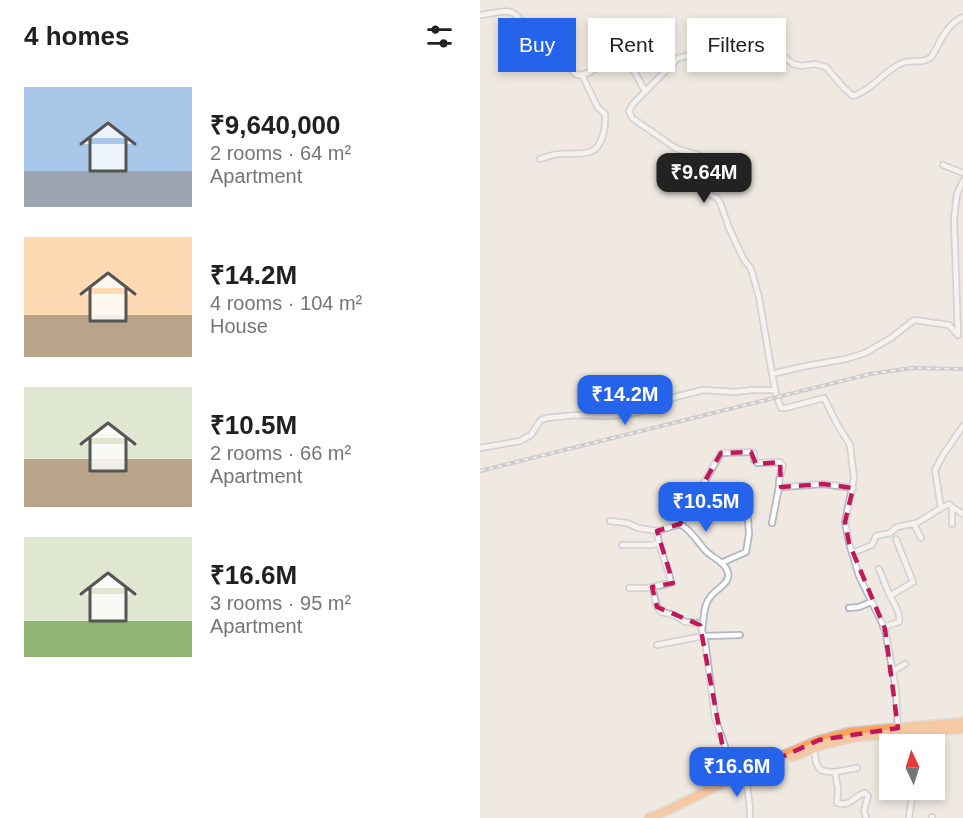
<!DOCTYPE html>
<meta charset="utf-8">
<style>
:root{--surface:#fff;--page:#f2f2f2;--text:#202124;--muted:#757577;--accent:#2563eb}
body{margin:0;font-family:Arial,sans-serif;background:var(--page);color:var(--text);height:100vh;display:flex;flex-direction:column;font-size:22px;white-space:nowrap}
*{box-sizing:border-box;margin:0}
p{font-size:20px;color:var(--muted)}
.icon{flex:none;width:33px;height:33px;fill:none;stroke:currentColor;stroke-width:2;stroke-linecap:round;stroke-linejoin:round}
.map{position:relative;flex:1;overflow:hidden}
.sheet{display:flex;flex-direction:column;background:var(--surface);width:480px}
.sheet>*{flex:none}
.banner{position:absolute;left:18px;top:18px;width:375px;height:54px;display:flex;gap:12px}
.needle{width:39px;rotate:356deg}
.fabs{position:absolute;left:399px;top:734px;display:grid;gap:12px}
.fabs a{display:grid;place-items:center;width:66px;height:66px;border-radius:0px;background:var(--surface);box-shadow:0 3px 9px #0003;font-size:30px}
.price{position:absolute;translate:-50% -51px;padding:0 14px;border-radius:12px;background:var(--accent);color:#fff;font-size:20px;line-height:39px;filter:drop-shadow(0 2px 3px #0008)}
.price::after{content:'';position:absolute;left:50%;top:36px;width:18px;height:14px;margin-left:-9px;background:inherit;clip-path:polygon(0 0,100% 0,50% 100%)}
.price.active{background:#222;color:#fff}
ul{padding:0;list-style:none}
li{display:flex;align-items:center;gap:18px;height:150px;padding:0 24px}
li span{display:grid;place-items:center;flex:none;width:168px;height:120px;border-radius:0px;color:#555}
li>.icon{margin-inline-start:auto}
span .icon{width:72px;height:72px;fill:#fffc;stroke-width:1}
li b{font-size:26px}
h2{display:flex;justify-content:space-between;align-items:center;height:72px;padding:0 24px;font-size:26px}
.chip{padding:0 21px;border-radius:0px;background:var(--surface);box-shadow:0 3px 9px #0003;font-size:21px;line-height:54px}
.chip.active{background:var(--accent);color:#fff}
main{display:flex;flex:1;min-height:0}
.map>svg:first-child{display:block}
</style>
<main>
<section class="sheet">
<h2>4 homes<svg class="icon" aria-label="filters" viewBox="0 0 24 24"><path d="M4 7h16M4 17h16"/><circle cx="9" cy="7" r="2"/><circle cx="15" cy="17" r="2"/></svg></h2>
<ul>
<li><span style="background:linear-gradient(#a9c7e8 70%,#9aa5b1 0)"><svg class="icon" aria-label="home" viewBox="0 0 24 24"><path d="M3 11l9-7 9 7M6 9v11h12V9"/></svg></span><div><b>₹9,640,000</b><p>2 rooms · 64 m²</p><p>Apartment</p></div></li>
<li><span style="background:linear-gradient(#ffd9b3 65%,#b9a48a 0)"><svg class="icon" aria-label="home" viewBox="0 0 24 24"><path d="M3 11l9-7 9 7M6 9v11h12V9"/></svg></span><div><b>₹14.2M</b><p>4 rooms · 104 m²</p><p>House</p></div></li>
<li><span style="background:linear-gradient(#dfe7d0 60%,#b9a48a 0)"><svg class="icon" aria-label="home" viewBox="0 0 24 24"><path d="M3 11l9-7 9 7M6 9v11h12V9"/></svg></span><div><b>₹10.5M</b><p>2 rooms · 66 m²</p><p>Apartment</p></div></li>
<li><span style="background:linear-gradient(#dfe7d0 70%,#8fb573 0)"><svg class="icon" aria-label="home" viewBox="0 0 24 24"><path d="M3 11l9-7 9 7M6 9v11h12V9"/></svg></span><div><b>₹16.6M</b><p>3 rooms · 95 m²</p><p>Apartment</p></div></li>
</ul>
</section>
<div class="map">
<svg width="483" height="818" viewBox="0 0 483 818">
<rect width="100%" height="100%" fill="#efe9e1"/>
<g fill="none" stroke-linecap="round" stroke-linejoin="round">
<defs>
<path id="street" d="M 0,15 C 14,14 32,5 40,20 C 49,23 61,23 69,29 C 84,40 82,64 97,75 C 107,75 111,71 120,66 C 129,62 139,60 149,62 L 165,91
M 483,17 C 470,22 462,37 456,49 C 454,52 453,55 451,57 C 443,65 430,58 420,64 C 403,72 392,90 373,96 L 363,87 L 346,67 L 335,64 L 322,66 L 313,64 L 289,44 L 270,42 L 198,58 L 153,104 L 149,111 L 152,118 L 197,149 L 219,155 L 228,162 L 233,170 L 235,184 L 229,194 L 237,198 L 240,202 L 249,228 L 263,258 L 271,269 L 279,297 L 292,374 L 326,366 L 366,359 L 385,353 L 411,338 L 434,320 L 469,325 L 478,335 L 474,219 L 477,194 L 483,181
M 60,159 C 67,157 73,154 80,154 C 89,153 100,155 109,152 C 123,149 126,126 125,114 L 118,108 L 102,75
M 463,165 L 483,173
M 292,374 L 297,398 L 301,408 L 306,408 L 344,398 L 357,424 L 370,445 L 374,478 L 365,522 L 369,543 L 379,576 L 405,629 L 416,690 L 418,728 L 414,739 L 415,744
M 0,448 L 40,441 L 51,435 L 58,424 L 61,420 L 67,418 L 97,415 L 126,416 L 143,415 L 165,410 L 195,397 L 223,390 L 255,392 L 272,390 L 295,390
M 472,507 L 483,514
M 461,508 L 455,470 L 463,455 L 483,426
M 130,521 L 147,523 L 158,528 L 177,531 L 200,524 L 205,517 L 211,500 L 222,486 L 241,453 L 271,452 L 274,453 L 274,460 L 277,463 L 300,462 L 303,465 C 302,472 298,479 299,487 L 302,487 L 343,484 L 373,488
M 292,523 L 299,487
M 200,524 C 211,530 217,541 225,550 C 232,558 246,562 248,573 C 251,582 237,589 232,595 C 223,604 224,618 222,630
M 434,524 L 441,538
M 142,545 L 172,545 L 178,543
M 372,553 L 392,545 L 396,536 L 410,533 L 417,527 L 437,523 L 461,508 L 469,504 L 472,507 L 472,524
M 241,563 L 266,552 L 269,534 L 268,519
M 399,569 L 410,596
M 172,587 L 177,607 L 181,612 L 194,615 L 205,622 L 218,623 L 220,625 L 225,640 L 235,718 L 245,746 L 249,780
M 149,588 L 168,588 L 191,583 C 188,565 178,549 177,531
M 369,608 L 379,607 L 391,602
M 403,627 L 419,622 C 421,613 414,604 410,596 L 433,582 L 416,539
M 177,645 L 223,636 L 260,635
M 412,672 L 425,664
M 334,748 C 335,756 335,769 344,771 C 348,772 351,772 355,772 L 358,789 L 357,803 C 372,807 373,796 385,793 L 388,796 L 384,811 L 386,818
M 355,772 L 377,768
M 266,778 L 270,808 L 270,818
M 429,789 L 432,797 L 429,818
M 452,817 L 452,818"/>
<path id="highway" d="M 313,757 L 342,745 L 376,737 L 483,729
M 169,818 L 184,812 L 280,765 L 339,740 L 370,732 L 483,722"/>
</defs>
<!-- street casing -->
<use href="#street" stroke="#b4b7c1" stroke-width="8"/>
<!-- highway casing -->
<use href="#highway" stroke="#c9c9c9" stroke-width="11"/>
<!-- street -->
<use href="#street" stroke="#fff" stroke-width="4.5"/>
<!-- highway -->
<use href="#highway" stroke="#ffa35c" stroke-width="8"/>
<defs>
<path id="rail" d="M 0,471 L 390,374 L 432,368 L 483,369"/>
</defs>
<!-- rail casing -->
<use href="#rail" stroke="#a3a6b8" stroke-width="4"/>
<!-- rail -->
<use href="#rail" stroke="#fff" stroke-width="1.5" stroke-dasharray="4.5" stroke-linecap="butt"/>
</g>
<!-- marked area -->
<path d="M0 0H483V818H0ZM 271,452 L 276,464 L 300,462 L 301,487 L 343,484 L 373,488 L 365,522 L 369,543 L 405,629 L 418,728 L 339,740 L 249,781 L 220,625 L 177,607 L 172,587 L 193,583 L 177,531 L 200,524 L 241,453 Z" fill="#efe9e1" fill-opacity=".55" fill-rule="evenodd"/>
<path fill="none" stroke="#c2185b" stroke-width="4.5" stroke-dasharray="12 8" stroke-linejoin="round" d="M 271,452 L 276,464 L 300,462 L 301,487 L 343,484 L 373,488 L 365,522 L 369,543 L 405,629 L 418,728 L 339,740 L 249,781 L 220,625 L 177,607 L 172,587 L 193,583 L 177,531 L 200,524 L 241,453 Z"/>
</svg>
<div class="fabs">
<a><svg class="needle" viewBox="-14 -14 28 28"><path d="M0-13l5 13h-10z" fill="#e53935"/><path d="M0 13l5-13h-10z" fill="#757577"/></svg></a>
</div>
<b class="price active" style="left:224px;top:204px">₹9.64M</b>
<b class="price" style="left:145px;top:426px">₹14.2M</b>
<b class="price" style="left:226px;top:533px">₹10.5M</b>
<b class="price" style="left:257px;top:798px">₹16.6M</b>
<div class="banner">
<a class="chip active">Buy</a>
<a class="chip">Rent</a>
<a class="chip">Filters</a>
</div>
</div>
</main>
